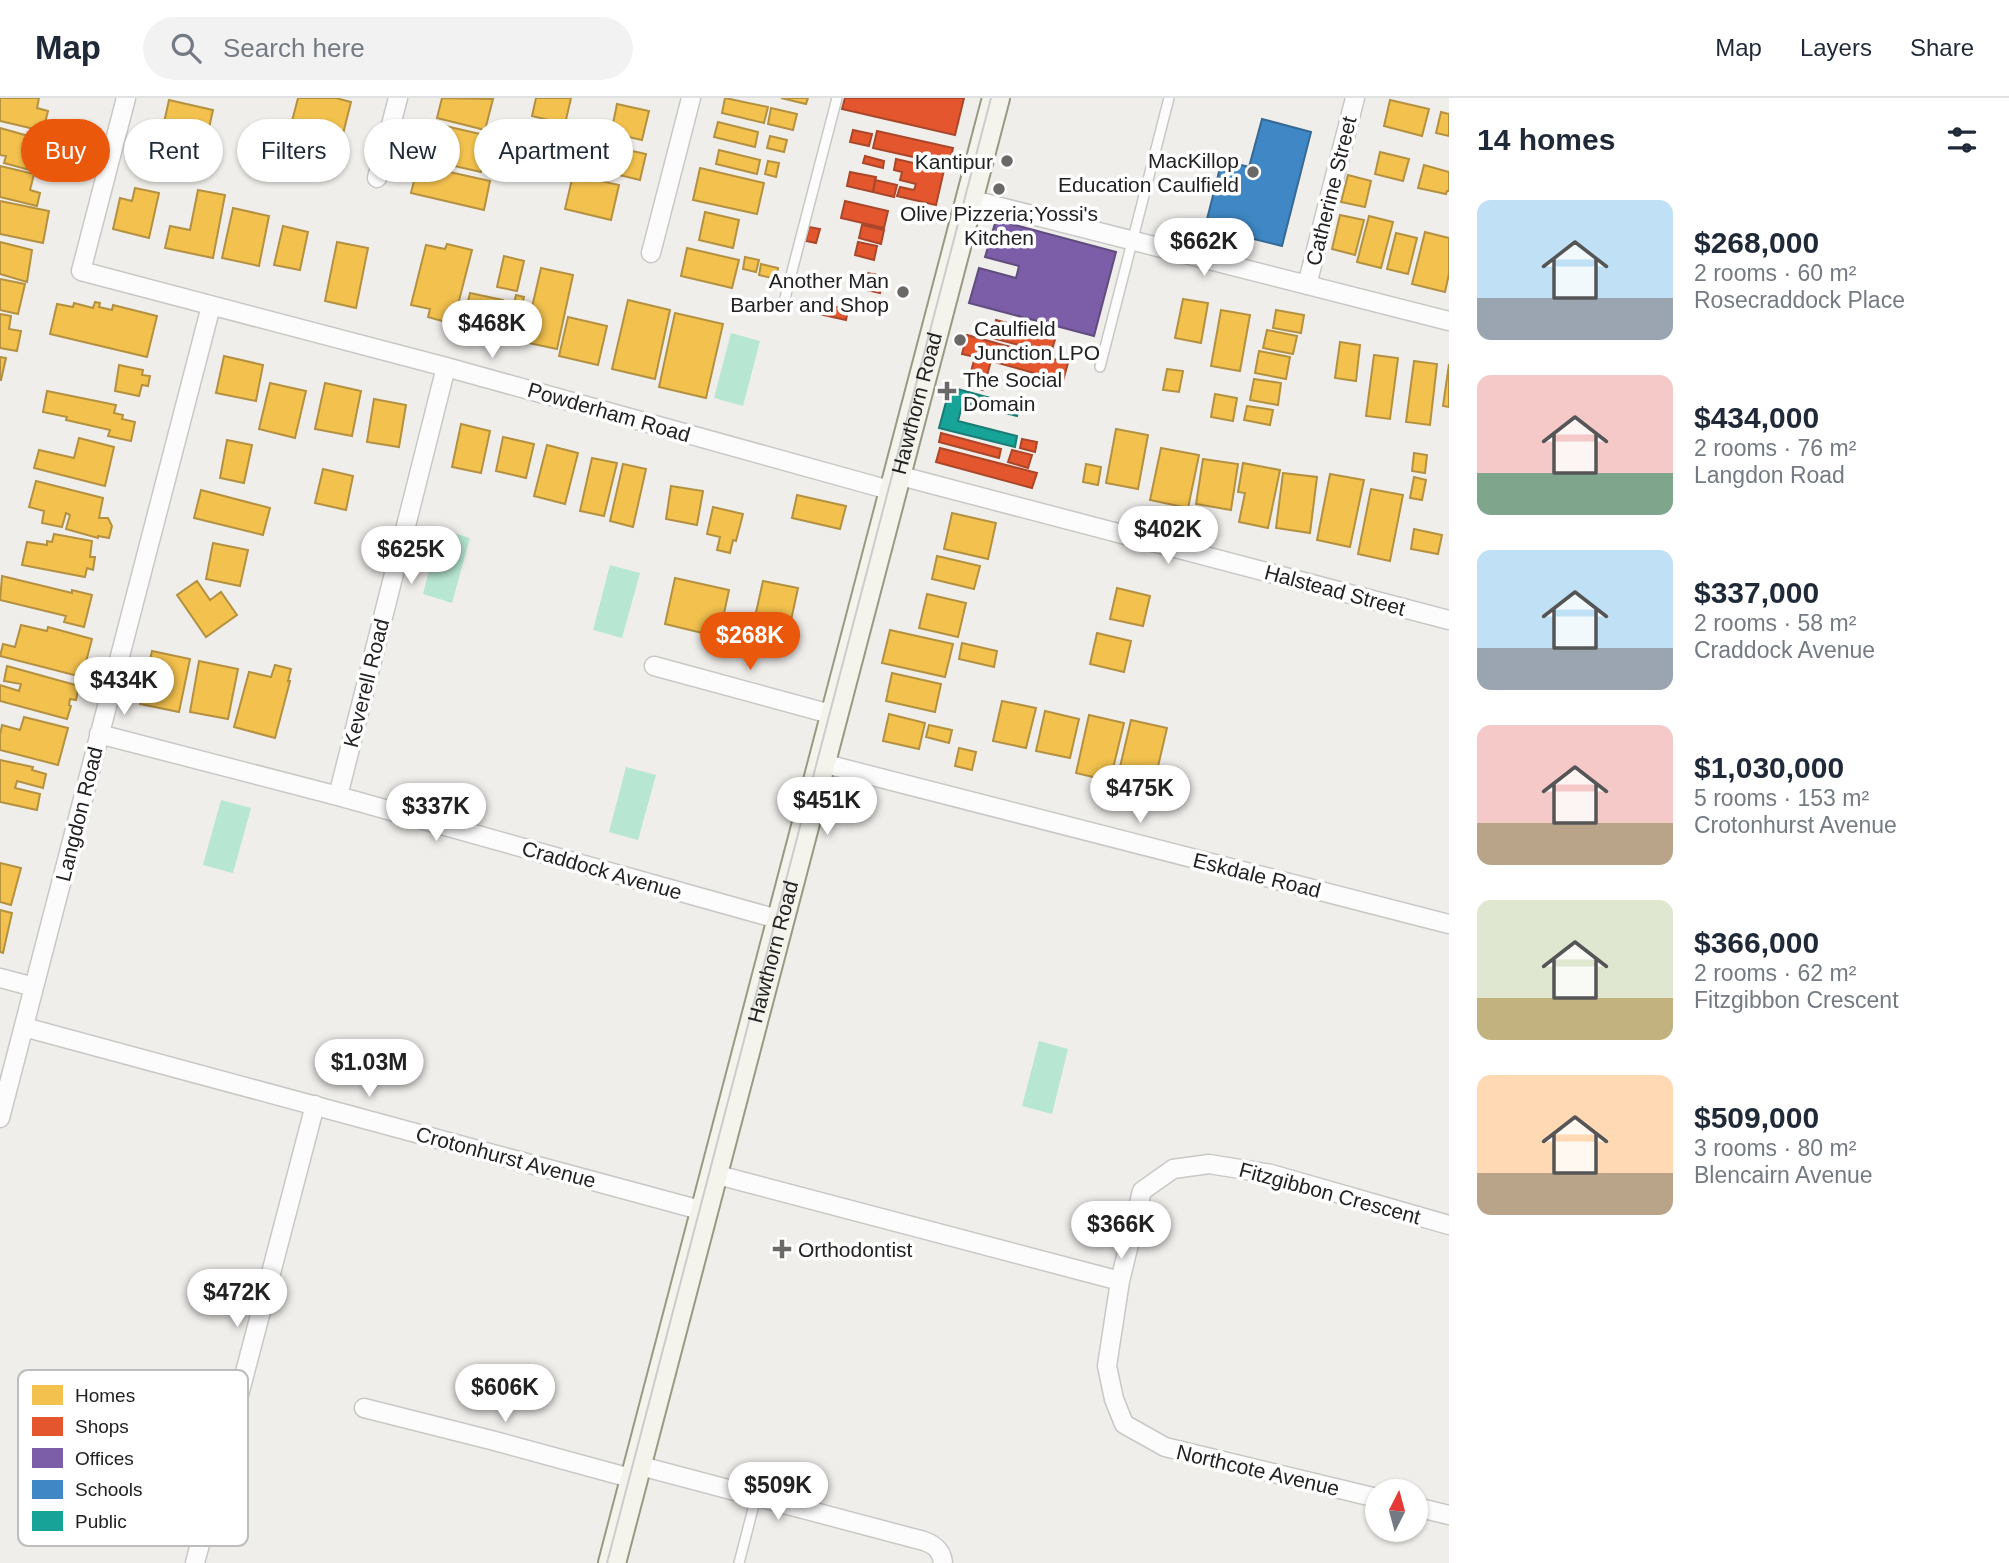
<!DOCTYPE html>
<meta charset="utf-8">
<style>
:root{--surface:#fff;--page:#f2f2f3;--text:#1f2937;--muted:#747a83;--line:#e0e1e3;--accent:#ea580c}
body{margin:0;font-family:Arial,sans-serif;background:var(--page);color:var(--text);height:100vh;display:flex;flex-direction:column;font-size:26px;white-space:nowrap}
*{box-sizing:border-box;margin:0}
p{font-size:23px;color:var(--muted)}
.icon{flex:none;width:38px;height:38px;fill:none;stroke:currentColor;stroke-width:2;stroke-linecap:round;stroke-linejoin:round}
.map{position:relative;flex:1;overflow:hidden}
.panel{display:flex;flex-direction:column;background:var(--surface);width:560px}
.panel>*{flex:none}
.hud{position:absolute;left:21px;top:21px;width:665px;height:63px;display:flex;gap:14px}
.needle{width:46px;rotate:6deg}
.fabs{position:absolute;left:1365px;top:1381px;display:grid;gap:14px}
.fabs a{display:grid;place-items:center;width:63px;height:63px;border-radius:50%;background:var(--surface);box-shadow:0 2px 5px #0004;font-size:35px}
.price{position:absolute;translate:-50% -60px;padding:0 16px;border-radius:24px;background:#fff;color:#222;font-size:23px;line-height:46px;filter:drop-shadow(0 2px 4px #0008)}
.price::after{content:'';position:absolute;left:50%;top:42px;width:21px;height:16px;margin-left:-10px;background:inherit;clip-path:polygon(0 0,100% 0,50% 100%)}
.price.active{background:var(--accent);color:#fff}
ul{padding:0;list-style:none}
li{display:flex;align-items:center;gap:21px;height:175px;padding:0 28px}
li span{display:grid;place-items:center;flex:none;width:196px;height:140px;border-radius:14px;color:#555}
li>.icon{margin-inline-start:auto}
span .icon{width:84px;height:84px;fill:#fffc;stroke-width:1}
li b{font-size:30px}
h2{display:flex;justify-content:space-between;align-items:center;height:84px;padding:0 28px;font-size:30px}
.pill{padding:0 24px;border-radius:32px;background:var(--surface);box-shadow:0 2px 5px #0004;font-size:24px;line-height:63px}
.pill.active{background:var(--accent);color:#fff}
header{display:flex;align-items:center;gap:42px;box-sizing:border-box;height:98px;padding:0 35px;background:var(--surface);border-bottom:2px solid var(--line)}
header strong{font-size:33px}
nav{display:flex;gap:38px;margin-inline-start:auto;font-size:24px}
.search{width:490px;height:63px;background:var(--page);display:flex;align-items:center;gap:18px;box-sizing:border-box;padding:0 24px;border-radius:38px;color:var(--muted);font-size:26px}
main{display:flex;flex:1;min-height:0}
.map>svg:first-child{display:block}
</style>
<header>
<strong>Map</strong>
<div class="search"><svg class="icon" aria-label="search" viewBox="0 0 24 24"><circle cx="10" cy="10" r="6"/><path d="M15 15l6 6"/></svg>Search here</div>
<nav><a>Map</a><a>Layers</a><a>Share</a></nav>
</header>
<main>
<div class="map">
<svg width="1449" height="1465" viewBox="0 0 1449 1465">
<rect width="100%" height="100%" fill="#f0eeeb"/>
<!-- pitch -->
<path fill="#b7e6d2" d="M 731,235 L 760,243 L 743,308 L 714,300 Z
M 440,431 L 470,440 L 452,505 L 423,496 Z
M 610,467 L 640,475 L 622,540 L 593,532 Z
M 626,669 L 656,677 L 638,742 L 609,734 Z
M 221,702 L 251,710 L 233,775 L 203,767 Z
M 1039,943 L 1068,951 L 1052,1016 L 1022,1008 Z"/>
<!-- homes -->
<path fill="#f2c14e" stroke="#b49141" stroke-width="2" d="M 0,0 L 39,0 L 37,10 L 48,13 L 43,33 L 0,23 Z
M 298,0 L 336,0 L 351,4 L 343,36 L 292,23 Z
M 442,0 L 493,1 L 485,32 L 437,20 Z
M 536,0 L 571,0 L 565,26 L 532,18 Z
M 725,0 L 768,9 L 764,25 L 722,15 Z
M 781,0 L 808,0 L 806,6 Z
M 169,2 L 213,12 L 207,39 L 163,29 Z
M 1390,2 L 1429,11 L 1422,38 L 1384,28 Z
M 617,6 L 649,13 L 642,42 L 611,35 Z
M 771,10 L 797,16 L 793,32 L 768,26 Z
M 1441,14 L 1449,16 L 1449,38 L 1436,35 Z
M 428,24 L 489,38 L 481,74 L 419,60 Z
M 718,24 L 758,34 L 755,49 L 714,39 Z
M 532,28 L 591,42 L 584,72 L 525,58 Z
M 0,30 L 50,44 L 41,75 L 4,65 L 6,58 L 0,57 Z
M 299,35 L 334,44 L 326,74 L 291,65 Z
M 770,38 L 787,42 L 784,54 L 767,50 Z
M 596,45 L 646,56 L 640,82 L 590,70 Z
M 719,52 L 760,62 L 757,76 L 716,66 Z
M 1380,54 L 1409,61 L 1403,83 L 1375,76 Z
M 768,63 L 779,65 L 776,79 L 765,76 Z
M 418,67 L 490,83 L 484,112 L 411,95 Z
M 1424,67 L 1449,74 L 1449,93 L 1447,93 L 1446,96 L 1418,90 Z
M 0,68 L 34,76 L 30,92 L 40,95 L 37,108 L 0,99 Z
M 700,70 L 764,85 L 757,116 L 693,102 Z
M 573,77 L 619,87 L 611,122 L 565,111 Z
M 1348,77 L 1371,83 L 1365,109 L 1341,104 Z
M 135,90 L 159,95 L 149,140 L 113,131 L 120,100 L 132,103 Z
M 198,92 L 225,97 L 213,160 L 165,150 L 170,128 L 190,132 Z
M 0,103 L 49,113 L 43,145 L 0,136 Z
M 233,110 L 269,118 L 259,168 L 222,160 Z
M 705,114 L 739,122 L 733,150 L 699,142 Z
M 1340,117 L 1364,122 L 1355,157 L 1332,151 Z
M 1369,118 L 1393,124 L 1381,170 L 1357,164 Z
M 283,128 L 308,134 L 300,172 L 274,167 Z
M 1425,134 L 1449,140 L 1449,176 L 1445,194 L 1412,186 Z
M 1396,135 L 1417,140 L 1408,176 L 1387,171 Z
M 0,144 L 32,152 L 27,184 L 0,176 Z
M 337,144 L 368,150 L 356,210 L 325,203 Z
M 447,146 L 472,152 L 453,226 L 428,219 L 430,211 L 411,207 L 426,147 L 445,151 Z
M 687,150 L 739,162 L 732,190 L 681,178 Z
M 504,158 L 524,163 L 517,193 L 497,189 Z
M 745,159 L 759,162 L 756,174 L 743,171 Z
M 761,166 L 778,170 L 776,181 L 759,177 Z
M 541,170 L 573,177 L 557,251 L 524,244 Z
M 0,181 L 25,186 L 18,216 L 0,212 Z
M 470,195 L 503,202 L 495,237 L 462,229 Z
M 516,197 L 524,199 L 513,245 L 505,243 Z
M 1183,201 L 1208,205 L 1201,245 L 1175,240 Z
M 628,202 L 670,212 L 655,281 L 612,271 Z
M 95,204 L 100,205 L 99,209 L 112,212 L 113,207 L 157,218 L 147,259 L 50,236 L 57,206 L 73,209 L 74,205 L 93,210 Z
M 1221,212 L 1250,217 L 1240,273 L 1211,268 Z
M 1276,212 L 1304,217 L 1301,235 L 1273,230 Z
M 675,215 L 723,226 L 706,300 L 659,289 Z
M 0,216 L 11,218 L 9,231 L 21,233 L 17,253 L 0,250 Z
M 568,219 L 607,228 L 598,267 L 559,258 Z
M 1267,232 L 1297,238 L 1293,256 L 1263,250 Z
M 1340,244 L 1360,247 L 1356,283 L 1335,280 Z
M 1259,253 L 1290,259 L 1286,281 L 1255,275 Z
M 1374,257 L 1398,260 L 1390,321 L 1366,318 Z
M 224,258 L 263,267 L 256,303 L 216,295 Z
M 0,259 L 6,260 L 1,282 L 0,282 Z
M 1414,263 L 1437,266 L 1430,327 L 1406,324 Z
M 1449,266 L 1449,309 L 1443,308 Z
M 119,267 L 143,272 L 142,277 L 150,278 L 148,288 L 142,287 L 139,298 L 115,293 Z
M 1167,271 L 1183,273 L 1179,294 L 1163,292 Z
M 1254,281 L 1281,285 L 1278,307 L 1250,302 Z
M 270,285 L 306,293 L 295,340 L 259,331 Z
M 325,285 L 361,293 L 352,338 L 315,331 Z
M 47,293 L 116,307 L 114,315 L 123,317 L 122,321 L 135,324 L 131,343 L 108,338 L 110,332 L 66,322 L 67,319 L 43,314 Z
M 1215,296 L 1237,300 L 1233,323 L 1211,319 Z
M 374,301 L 406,307 L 399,349 L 367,344 Z
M 1247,308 L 1273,312 L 1270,327 L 1244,322 Z
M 461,326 L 490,333 L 481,375 L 452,369 Z
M 1116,331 L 1148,337 L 1138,391 L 1106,385 Z
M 503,339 L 534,346 L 526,380 L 496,373 Z
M 79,340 L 114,349 L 105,388 L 34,370 L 39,352 L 74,360 Z
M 227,342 L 252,347 L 244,385 L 220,380 Z
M 547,347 L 578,355 L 565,406 L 534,398 Z
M 1161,350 L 1199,357 L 1188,410 L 1150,402 Z
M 1414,355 L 1427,357 L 1425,375 L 1412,373 Z
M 592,360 L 617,365 L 604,418 L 580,413 Z
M 1203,361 L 1238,366 L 1231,412 L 1196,406 Z
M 1243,365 L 1280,372 L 1268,430 L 1239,424 L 1245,395 L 1238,394 Z
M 623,366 L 646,371 L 633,429 L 610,423 Z
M 1086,366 L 1101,369 L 1098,387 L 1083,384 Z
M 323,371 L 353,378 L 346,412 L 315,405 Z
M 1283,375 L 1317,379 L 1310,435 L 1276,430 Z
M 1330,376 L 1364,382 L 1350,449 L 1317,442 Z
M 1414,379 L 1426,382 L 1422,402 L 1410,400 Z
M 36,383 L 103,400 L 99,420 L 108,420 L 112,428 L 109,440 L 98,438 L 98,440 L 66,431 L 70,417 L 66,415 L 62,429 L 42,425 L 44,413 L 29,409 Z
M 671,388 L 703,393 L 697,427 L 666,421 Z
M 1371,391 L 1403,397 L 1390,463 L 1358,456 Z
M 201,392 L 270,410 L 263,437 L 194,420 Z
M 797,397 L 846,408 L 840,431 L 792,420 Z
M 713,409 L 743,416 L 736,443 L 733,442 L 730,455 L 717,452 L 720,439 L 707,436 Z
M 952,415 L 996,425 L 988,461 L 944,451 Z
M 1414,431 L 1442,437 L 1438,456 L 1411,451 Z
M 54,436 L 92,443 L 90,459 L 95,459 L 93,472 L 87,470 L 85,479 L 22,467 L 27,444 L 47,447 L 47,443 L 52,444 Z
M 213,445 L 248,452 L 240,488 L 206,481 Z
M 937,458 L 980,468 L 974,491 L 932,481 Z
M 2,478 L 72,495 L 72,492 L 92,497 L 84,529 L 64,524 L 66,518 L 0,502 Z
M 675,480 L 729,492 L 719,539 L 665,526 Z
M 197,483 L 210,502 L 221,494 L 237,517 L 206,539 L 177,497 Z
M 763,483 L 798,490 L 790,527 L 755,519 Z
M 1117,490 L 1150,498 L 1143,528 L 1110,521 Z
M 927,496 L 966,505 L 958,539 L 919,530 Z
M 21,527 L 47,533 L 48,529 L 92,541 L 82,579 L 0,558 L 3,546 L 15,549 Z
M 890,532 L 953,546 L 945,579 L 882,565 Z
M 1097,535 L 1131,543 L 1124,574 L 1090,566 Z
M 962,545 L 997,553 L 994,569 L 959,561 Z
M 152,553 L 190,561 L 179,614 L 140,606 Z
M 199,563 L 238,571 L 228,621 L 190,614 Z
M 275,567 L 291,571 L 288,583 L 290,583 L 275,640 L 234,629 L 249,574 L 271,579 Z
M 7,568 L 79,588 L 76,602 L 70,601 L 69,607 L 71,608 L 67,621 L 0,603 L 0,587 L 19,593 L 21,586 L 4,583 Z
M 892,575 L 941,586 L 935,614 L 886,603 Z
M 1002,603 L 1036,610 L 1026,650 L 993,643 Z
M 1045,613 L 1079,621 L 1070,660 L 1036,653 Z
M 889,616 L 925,625 L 919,651 L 883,643 Z
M 1089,617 L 1124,625 L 1110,683 L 1076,675 Z
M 24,619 L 68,630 L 58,667 L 0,652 L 0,637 L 2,627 L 20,632 Z
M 1131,622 L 1167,630 L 1152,694 L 1116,686 Z
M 929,627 L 952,632 L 949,645 L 926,639 Z
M 959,650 L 976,654 L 972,672 L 955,668 Z
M 0,662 L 33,669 L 32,672 L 46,676 L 43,690 L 17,683 L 15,690 L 40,696 L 37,712 L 0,704 Z
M 0,765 L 21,770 L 11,807 L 0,804 Z
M 0,812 L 12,815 L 3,855 L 0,854 Z"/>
<!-- shops -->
<path fill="#e4572e" stroke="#aa472a" stroke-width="2" d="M 845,0 L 964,0 L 955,37 L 842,11 Z
M 853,32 L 872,36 L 869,48 L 850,44 Z
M 877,33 L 953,50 L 949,67 L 873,50 Z
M 865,58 L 884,63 L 883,70 L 863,65 Z
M 896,61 L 944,72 L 936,107 L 897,98 L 900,89 L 914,92 L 916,86 L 900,82 L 902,74 L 894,72 Z
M 850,74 L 876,79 L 873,94 L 847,88 Z
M 875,82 L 897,87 L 894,99 L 873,94 Z
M 845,103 L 888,113 L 884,130 L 841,120 Z
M 862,127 L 884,132 L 881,146 L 859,140 Z
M 809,129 L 820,131 L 816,145 L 806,143 Z
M 858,144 L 877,148 L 874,162 L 855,157 Z
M 862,174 L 883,178 L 880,195 L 858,190 Z
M 821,205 L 848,212 L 846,222 L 819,216 Z
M 996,222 L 1056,238 L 1051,255 L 992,240 Z
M 967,237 L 1068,265 L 1063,283 L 991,263 L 983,292 L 967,288 L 975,259 L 962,256 Z
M 941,335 L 1001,351 L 999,360 L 939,344 Z
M 1022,341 L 1037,344 L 1035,354 L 1020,350 Z
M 940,350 L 1037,375 L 1032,390 L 936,364 Z
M 1012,352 L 1032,357 L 1028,370 L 1008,364 Z"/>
<!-- offices -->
<path fill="#7b5ea7" stroke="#604c7f" stroke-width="2" d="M 996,122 L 1116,154 L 1094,238 L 969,205 L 979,170 L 1016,180 L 1019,168 L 985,159 Z"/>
<!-- schools -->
<path fill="#3f88c5" stroke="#366994" stroke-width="2" d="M 1262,21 L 1311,34 L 1282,148 L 1205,129 L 1222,62 L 1249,69 Z"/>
<!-- public -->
<path fill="#17a398" stroke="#1a7c75" stroke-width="2" d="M 950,289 L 1020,308 L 1017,318 L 963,304 L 958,323 L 1017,338 L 1015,349 L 939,330 Z"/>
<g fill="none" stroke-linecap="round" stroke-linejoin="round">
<defs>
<path id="service" d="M 784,204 L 837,0
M 1100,269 L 1169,0
M 739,1465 L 756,1399"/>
<path id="minor" d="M 126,0 L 81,173 L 446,269 L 893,393
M 377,80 L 398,0
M 969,101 L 1449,223
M 651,155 L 691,0
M 1307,187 L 1355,0
M 897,377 L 1449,522
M 654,568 L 834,617
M 99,636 L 338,698 L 781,822
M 822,665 L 1449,826
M 338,698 L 446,269
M 0,880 L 34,889
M 24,929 L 704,1113
M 0,1020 L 211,208
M 714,1076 L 1120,1183 L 1107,1268 L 1114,1301 L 1124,1326 L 1165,1349 L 1377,1400
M 1120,1183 L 1142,1093 L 1173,1071 L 1209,1066 L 1271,1076 L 1449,1127
M 364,1310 L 491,1342 L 634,1381
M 637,1367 L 924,1443 C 935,1447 942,1453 943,1465
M 1416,1409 L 1449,1417
M 195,1465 L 315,1007"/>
<g id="secondary">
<path id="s1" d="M 612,1465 L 996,0"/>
</g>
</defs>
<!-- service casing -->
<use href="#service" stroke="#c9c8c7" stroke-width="12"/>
<!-- minor casing -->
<use href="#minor" stroke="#c9c8c7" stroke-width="21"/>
<!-- secondary casing -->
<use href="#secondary" stroke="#999a82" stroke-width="30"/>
<!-- service -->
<use href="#service" stroke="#fdfcfc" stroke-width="9"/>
<!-- minor -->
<use href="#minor" stroke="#fdfcfc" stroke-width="18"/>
<!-- secondary -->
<use href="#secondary" stroke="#f4f4ed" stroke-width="26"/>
<!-- tram -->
<path stroke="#ccc" stroke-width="2" d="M 607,1465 L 991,0"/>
</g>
<!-- markers -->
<g fill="#6a6968" stroke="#fff" stroke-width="2.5">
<circle cx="1007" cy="63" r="7"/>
<circle cx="1253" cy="74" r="7"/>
<circle cx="999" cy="91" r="7"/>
<circle cx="903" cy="194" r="7"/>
<circle cx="960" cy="242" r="7"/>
<path d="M943.5 282.5h7v7h7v7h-7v7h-7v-7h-7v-7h7z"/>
<path d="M778.5 1140.5h7v7h7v7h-7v7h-7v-7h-7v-7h7z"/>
</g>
<g text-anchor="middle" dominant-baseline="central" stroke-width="7" stroke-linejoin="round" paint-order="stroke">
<!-- poi labels -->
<g font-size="21" fill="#222" stroke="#fff" text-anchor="end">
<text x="1239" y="62">MacKillop<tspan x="1239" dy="24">Education Caulfield</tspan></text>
<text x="993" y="63">Kantipur</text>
<text x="999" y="115" text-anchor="middle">Olive Pizzeria;Yossi's<tspan x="999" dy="24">Kitchen</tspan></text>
<text x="889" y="182">Another Man<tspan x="889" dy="24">Barber and Shop</tspan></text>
<text x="974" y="230" text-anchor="start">Caulfield<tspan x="974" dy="24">Junction LPO</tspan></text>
<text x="963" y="281" text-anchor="start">The Social<tspan x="963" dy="24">Domain</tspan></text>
<text x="798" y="1151" text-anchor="start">Orthodontist</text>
</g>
<!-- street labels -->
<g font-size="21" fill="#222" stroke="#fff">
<text transform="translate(1331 93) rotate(-76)">Catherine Street</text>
<text stroke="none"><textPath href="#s1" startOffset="1199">Hawthorn Road</textPath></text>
<text transform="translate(609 314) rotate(16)">Powderham Road</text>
<text transform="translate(1335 492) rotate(15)">Halstead Street</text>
<text transform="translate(366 585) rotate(-76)">Keverell Road</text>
<text transform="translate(79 716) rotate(-76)">Langdon Road</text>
<text transform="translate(602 772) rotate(16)">Craddock Avenue</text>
<text transform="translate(1257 777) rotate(14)">Eskdale Road</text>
<text stroke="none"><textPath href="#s1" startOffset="632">Hawthorn Road</textPath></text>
<text transform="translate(506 1059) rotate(15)">Crotonhurst Avenue</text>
<text transform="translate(1330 1095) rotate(15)">Fitzgibbon Crescent</text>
<text transform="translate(1258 1372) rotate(13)">Northcote Avenue</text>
</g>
</g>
<!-- legend -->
<rect x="18" y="1272" width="230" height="176" rx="10" fill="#fff" stroke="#bdbdbd" stroke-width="2"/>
<rect x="32" y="1287" width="31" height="20" fill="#f2c14e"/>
<rect x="32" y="1319" width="31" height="19" fill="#e4572e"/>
<rect x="32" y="1350" width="31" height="20" fill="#7b5ea7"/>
<rect x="32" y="1382" width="31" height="19" fill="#3f88c5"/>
<rect x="32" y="1413" width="31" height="20" fill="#17a398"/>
<g font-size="19" fill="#222">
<text x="75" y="1304">Homes</text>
<text x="75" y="1335">Shops</text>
<text x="75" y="1367">Offices</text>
<text x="75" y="1398">Schools</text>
<text x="75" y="1430">Public</text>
</g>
</svg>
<div class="fabs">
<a><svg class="needle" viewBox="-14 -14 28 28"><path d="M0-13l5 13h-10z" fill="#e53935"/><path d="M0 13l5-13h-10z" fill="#747a83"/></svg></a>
</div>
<b class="price" style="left:1204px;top:180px">$662K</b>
<b class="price" style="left:492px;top:262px">$468K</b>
<b class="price" style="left:1168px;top:468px">$402K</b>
<b class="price" style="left:411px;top:488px">$625K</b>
<b class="price active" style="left:750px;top:574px">$268K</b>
<b class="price" style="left:124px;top:619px">$434K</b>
<b class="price" style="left:1140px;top:727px">$475K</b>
<b class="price" style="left:827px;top:739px">$451K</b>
<b class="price" style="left:436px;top:745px">$337K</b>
<b class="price" style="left:369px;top:1001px">$1.03M</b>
<b class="price" style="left:1121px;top:1163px">$366K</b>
<b class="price" style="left:237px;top:1231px">$472K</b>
<b class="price" style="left:505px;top:1326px">$606K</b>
<b class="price" style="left:778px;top:1424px">$509K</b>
<div class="hud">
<a class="pill active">Buy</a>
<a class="pill">Rent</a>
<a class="pill">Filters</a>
<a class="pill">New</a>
<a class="pill">Apartment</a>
</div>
</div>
<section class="panel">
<h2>14 homes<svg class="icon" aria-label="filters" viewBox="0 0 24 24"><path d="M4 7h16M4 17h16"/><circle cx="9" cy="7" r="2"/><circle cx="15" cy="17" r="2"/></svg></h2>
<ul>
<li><span style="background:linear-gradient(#bfe0f5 70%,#9aa5b1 0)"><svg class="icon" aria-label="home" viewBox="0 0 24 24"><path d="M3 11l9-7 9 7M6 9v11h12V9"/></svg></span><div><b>$268,000</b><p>2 rooms · 60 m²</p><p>Rosecraddock Place</p></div></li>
<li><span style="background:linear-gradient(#f6c9c9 70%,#7fa58c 0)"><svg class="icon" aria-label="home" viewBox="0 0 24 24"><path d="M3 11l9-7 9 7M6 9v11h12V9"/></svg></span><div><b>$434,000</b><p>2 rooms · 76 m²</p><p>Langdon Road</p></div></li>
<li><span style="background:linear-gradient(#bfe0f5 70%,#9aa5b1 0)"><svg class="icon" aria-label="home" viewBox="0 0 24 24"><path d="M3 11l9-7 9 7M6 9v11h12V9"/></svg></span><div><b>$337,000</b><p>2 rooms · 58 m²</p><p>Craddock Avenue</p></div></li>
<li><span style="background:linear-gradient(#f6c9c9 70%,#b9a48a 0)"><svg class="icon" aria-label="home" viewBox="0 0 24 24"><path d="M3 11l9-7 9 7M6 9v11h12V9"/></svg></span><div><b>$1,030,000</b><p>5 rooms · 153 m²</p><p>Crotonhurst Avenue</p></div></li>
<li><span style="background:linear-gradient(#dfe7d0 70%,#c2b280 0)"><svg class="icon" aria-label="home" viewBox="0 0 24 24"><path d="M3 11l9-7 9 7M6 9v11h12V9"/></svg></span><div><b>$366,000</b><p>2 rooms · 62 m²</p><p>Fitzgibbon Crescent</p></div></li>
<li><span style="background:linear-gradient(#ffd9b3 70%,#b9a48a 0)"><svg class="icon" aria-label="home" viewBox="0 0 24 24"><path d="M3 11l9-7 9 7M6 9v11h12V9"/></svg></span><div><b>$509,000</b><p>3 rooms · 80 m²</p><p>Blencairn Avenue</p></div></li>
</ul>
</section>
</main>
